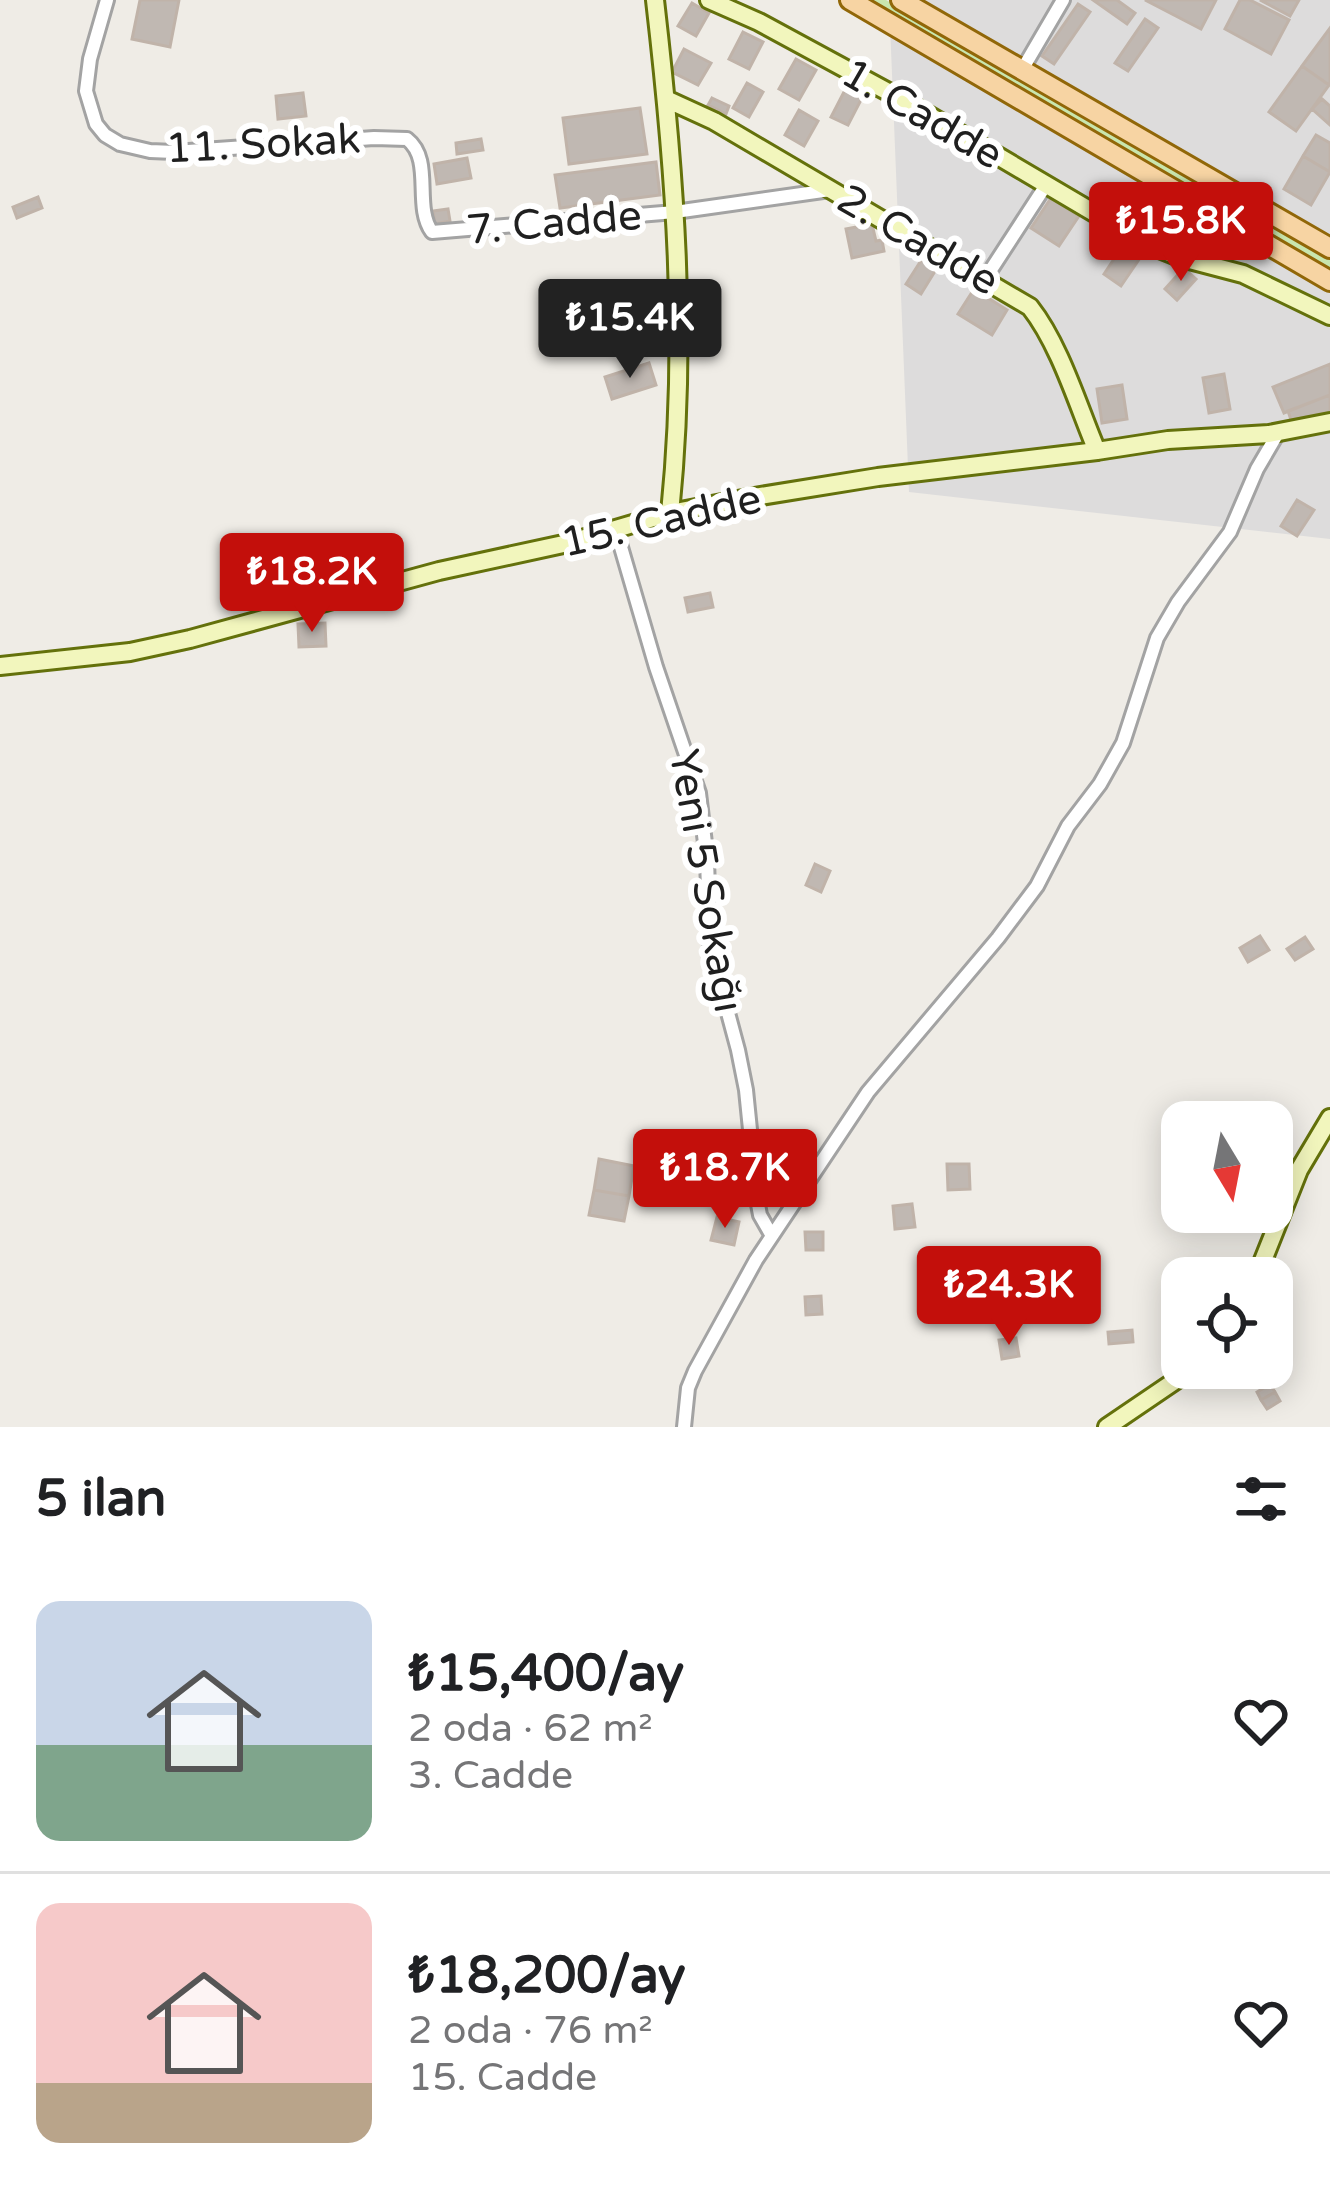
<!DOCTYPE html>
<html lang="tr">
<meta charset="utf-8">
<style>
:root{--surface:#fff;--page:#f6f6f6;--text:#202124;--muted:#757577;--line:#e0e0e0;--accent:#c30f0b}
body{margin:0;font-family:"Varela Round",sans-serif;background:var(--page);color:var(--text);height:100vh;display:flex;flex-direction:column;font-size:45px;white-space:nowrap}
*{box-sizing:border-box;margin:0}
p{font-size:39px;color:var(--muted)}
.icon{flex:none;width:66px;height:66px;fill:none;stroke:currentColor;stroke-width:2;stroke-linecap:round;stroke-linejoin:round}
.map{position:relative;height:1427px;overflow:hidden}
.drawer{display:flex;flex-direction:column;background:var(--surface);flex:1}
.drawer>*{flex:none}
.needle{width:78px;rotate:170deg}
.tools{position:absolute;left:1161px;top:1101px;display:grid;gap:24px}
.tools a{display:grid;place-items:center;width:132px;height:132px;border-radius:24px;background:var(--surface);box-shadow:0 6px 30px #0003;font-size:60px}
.price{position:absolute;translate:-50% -102px;padding:0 27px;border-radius:12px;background:var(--accent);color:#fff;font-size:39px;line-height:78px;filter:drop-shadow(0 3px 6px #0008)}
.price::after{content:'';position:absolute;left:50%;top:72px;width:36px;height:27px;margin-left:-18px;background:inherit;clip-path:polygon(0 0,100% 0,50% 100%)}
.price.active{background:#222;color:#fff}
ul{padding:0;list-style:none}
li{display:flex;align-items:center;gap:36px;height:300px;padding:0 36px}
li+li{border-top:3px solid var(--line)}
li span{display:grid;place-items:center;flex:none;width:336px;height:240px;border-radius:24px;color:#555}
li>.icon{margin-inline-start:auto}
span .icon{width:144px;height:144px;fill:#fffc;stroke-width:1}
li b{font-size:51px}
h2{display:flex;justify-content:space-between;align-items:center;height:144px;padding:0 36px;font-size:51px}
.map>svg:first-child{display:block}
</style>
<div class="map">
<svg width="1330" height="1427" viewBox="0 0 1330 1427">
<rect width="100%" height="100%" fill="#efece6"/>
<!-- residential -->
<path fill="#dddcdc" d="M 889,0 L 1330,0 L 1330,539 L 909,492 Z"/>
<!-- grass -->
<path fill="#c9e6ae" d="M 867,0 L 886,0 L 1330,258 L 1330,270 Z"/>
<!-- building -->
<path fill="#c0b8b2" stroke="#c0b3a9" stroke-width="3" d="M 140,0 L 179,0 L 170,47 L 132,39 Z
M 1093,0 L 1117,0 L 1135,13 L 1127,24 Z
M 1145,0 L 1216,0 L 1201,29 Z
M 1240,0 L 1250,0 L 1289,20 L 1271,54 L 1225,29 Z
M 1260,0 L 1299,0 L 1290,16 Z
M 692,3 L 709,13 L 696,36 L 678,26 Z
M 1078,4 L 1090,12 L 1054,64 L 1042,56 Z
M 1145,19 L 1158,28 L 1128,71 L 1115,63 Z
M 1330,28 L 1330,83 L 1329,85 L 1302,66 Z
M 743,32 L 763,42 L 749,69 L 729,59 Z
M 684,49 L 711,63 L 698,85 L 672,72 Z
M 796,59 L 816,70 L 799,100 L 779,89 Z
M 1302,66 L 1329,85 L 1296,131 L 1269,112 Z
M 747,83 L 763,92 L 749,117 L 733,108 Z
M 845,90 L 862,98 L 848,125 L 831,117 Z
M 303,93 L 306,116 L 278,119 L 276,96 Z
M 712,98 L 729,106 L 726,114 L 708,105 Z
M 1322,99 L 1330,106 L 1330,125 L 1312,109 Z
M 640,108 L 647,154 L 569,164 L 563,118 Z
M 799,110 L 818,121 L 804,146 L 785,135 Z
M 1316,135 L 1330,143 L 1330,172 L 1303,156 Z
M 481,139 L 483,150 L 457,154 L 456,143 Z
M 1303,156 L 1330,172 L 1311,205 L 1284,189 Z
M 467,158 L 471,178 L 437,184 L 434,164 Z
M 656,162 L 660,195 L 560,208 L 555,175 Z
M 38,197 L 42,208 L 17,218 L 13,207 Z
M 1051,198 L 1079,216 L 1059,246 L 1031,228 Z
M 448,209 L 450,221 L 435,224 L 433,211 Z
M 872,224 L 876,241 L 882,240 L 884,251 L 852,258 L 846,229 Z
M 1122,247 L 1140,258 L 1121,286 L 1104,274 Z
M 922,259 L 937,268 L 921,294 L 906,284 Z
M 1184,268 L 1196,279 L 1177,300 L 1165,289 Z
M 974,289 L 1007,310 L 992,335 L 958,314 Z
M 623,310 L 628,330 L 594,340 L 588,320 Z
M 649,363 L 656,385 L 612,399 L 605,377 Z
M 1330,364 L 1330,395 L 1284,413 L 1273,387 Z
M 1224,374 L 1230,409 L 1209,413 L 1203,378 Z
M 1122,385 L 1127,419 L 1102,423 L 1097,389 Z
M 1330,395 L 1330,412 L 1291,420 L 1288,411 Z
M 1297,500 L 1314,510 L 1297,536 L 1281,526 Z
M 710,593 L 713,607 L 688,612 L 685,598 Z
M 325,623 L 326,646 L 299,647 L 298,624 Z
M 815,864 L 830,871 L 821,892 L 806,885 Z
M 1260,936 L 1269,950 L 1248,962 L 1240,948 Z
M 1305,937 L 1313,949 L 1295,960 L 1287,949 Z
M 599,1159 L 634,1166 L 629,1196 L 594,1190 Z
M 947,1164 L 969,1164 L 970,1189 L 948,1190 Z
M 634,1166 L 668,1171 L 666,1184 L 632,1178 Z
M 594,1190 L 629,1196 L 624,1221 L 589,1215 Z
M 912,1204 L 915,1227 L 895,1229 L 893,1206 Z
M 717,1217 L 739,1222 L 734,1245 L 711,1240 Z
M 805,1232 L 823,1232 L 823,1250 L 806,1250 Z
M 821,1296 L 822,1314 L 806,1315 L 805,1297 Z
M 1132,1330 L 1133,1342 L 1109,1344 L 1108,1332 Z
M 1016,1338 L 1019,1356 L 1002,1359 L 999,1340 Z
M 1270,1384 L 1275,1392 L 1261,1400 L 1257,1392 Z
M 1275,1392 L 1280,1401 L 1267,1409 L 1261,1400 Z"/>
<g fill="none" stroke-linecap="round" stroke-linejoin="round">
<defs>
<path id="street" d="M 107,0 L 90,59 L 86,91 L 96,124 L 105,135 L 120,144 L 150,151 L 174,152 L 374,138 L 407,139 C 434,160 413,206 432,232 L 675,212 L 830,190
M 1022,70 L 1063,0
M 985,279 L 1046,185
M 616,530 L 656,667 L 699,793 L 707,860 L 710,946 L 738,1050 L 746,1090 L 757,1199 L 760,1215 L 772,1236
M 684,1427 L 688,1388 L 695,1371 L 756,1260 L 868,1092 L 998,938 L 1037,886 L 1068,826 L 1100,784 L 1123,743 L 1157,638 L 1178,602 L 1230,532 L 1257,469 L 1278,433"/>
<path id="secondary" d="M 655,0 C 675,172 688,340 670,513
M 709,0 L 759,22 L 903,100 L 1147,244 L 1182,258 L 1243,274 L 1330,316
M 666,99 L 714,121 L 1030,307 C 1060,345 1078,406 1097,451
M 0,666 L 130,652 L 190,639 L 439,571 L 568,543 L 670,513 L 748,498 L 878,477 L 1097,451 L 1168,440 L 1269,434 L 1330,422
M 1256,1278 L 1299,1170 L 1330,1118
M 1107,1427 L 1194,1368"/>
<path id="primary" d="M 850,0 L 1330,281
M 901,0 L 1330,248"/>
</defs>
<!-- street casing -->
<use href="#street" stroke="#a3a3a3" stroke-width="18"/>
<!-- secondary casing -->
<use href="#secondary" stroke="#64710b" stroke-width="22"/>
<!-- primary casing -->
<use href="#primary" stroke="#916708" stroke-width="24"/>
<!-- street -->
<use href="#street" stroke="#fff" stroke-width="12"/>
<!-- secondary -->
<use href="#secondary" stroke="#f2f6bd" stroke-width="16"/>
<!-- primary -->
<use href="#primary" stroke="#f7d4a3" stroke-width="18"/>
</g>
<g text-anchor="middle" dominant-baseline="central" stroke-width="12" stroke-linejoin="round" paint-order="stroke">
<!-- street labels -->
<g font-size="42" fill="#1f1f1f" stroke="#fff">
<text transform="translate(922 114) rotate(30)">1. Cadde</text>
<text transform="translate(263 144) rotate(-3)">11. Sokak</text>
<text transform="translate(554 223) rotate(-5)">7. Cadde</text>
<text transform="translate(918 240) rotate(30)">2. Cadde</text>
<text transform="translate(661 521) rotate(-13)">15. Cadde</text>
<text transform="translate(706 881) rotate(80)">Yeni 5 Sokağı</text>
</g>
</g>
</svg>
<div class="tools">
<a><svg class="needle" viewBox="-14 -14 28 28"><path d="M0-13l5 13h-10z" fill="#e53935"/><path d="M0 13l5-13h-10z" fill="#757577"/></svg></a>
<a><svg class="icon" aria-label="locate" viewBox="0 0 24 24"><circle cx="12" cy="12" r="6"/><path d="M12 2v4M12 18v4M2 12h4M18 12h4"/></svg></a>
</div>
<b class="price" style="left:1181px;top:284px">₺15.8K</b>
<b class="price active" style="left:630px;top:381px">₺15.4K</b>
<b class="price" style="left:312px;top:635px">₺18.2K</b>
<b class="price" style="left:725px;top:1231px">₺18.7K</b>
<b class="price" style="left:1009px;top:1348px">₺24.3K</b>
</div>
<section class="drawer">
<h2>5 ilan<svg class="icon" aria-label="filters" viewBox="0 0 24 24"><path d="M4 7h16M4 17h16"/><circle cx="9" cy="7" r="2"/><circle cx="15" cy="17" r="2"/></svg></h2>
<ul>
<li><span style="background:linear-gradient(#c9d6e8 60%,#7fa58c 0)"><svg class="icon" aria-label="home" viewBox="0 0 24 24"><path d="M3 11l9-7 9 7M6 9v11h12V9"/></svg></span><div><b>₺15,400/ay</b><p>2 oda · 62 m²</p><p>3. Cadde</p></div><svg class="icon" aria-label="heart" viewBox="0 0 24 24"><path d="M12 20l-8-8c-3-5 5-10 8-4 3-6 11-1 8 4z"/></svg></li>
<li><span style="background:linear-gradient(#f6c9c9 75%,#b9a48a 0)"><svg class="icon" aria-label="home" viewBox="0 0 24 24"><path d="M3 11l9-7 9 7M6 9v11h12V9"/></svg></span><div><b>₺18,200/ay</b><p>2 oda · 76 m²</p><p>15. Cadde</p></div><svg class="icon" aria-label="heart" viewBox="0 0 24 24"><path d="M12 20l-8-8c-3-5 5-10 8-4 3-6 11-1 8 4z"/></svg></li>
</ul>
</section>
